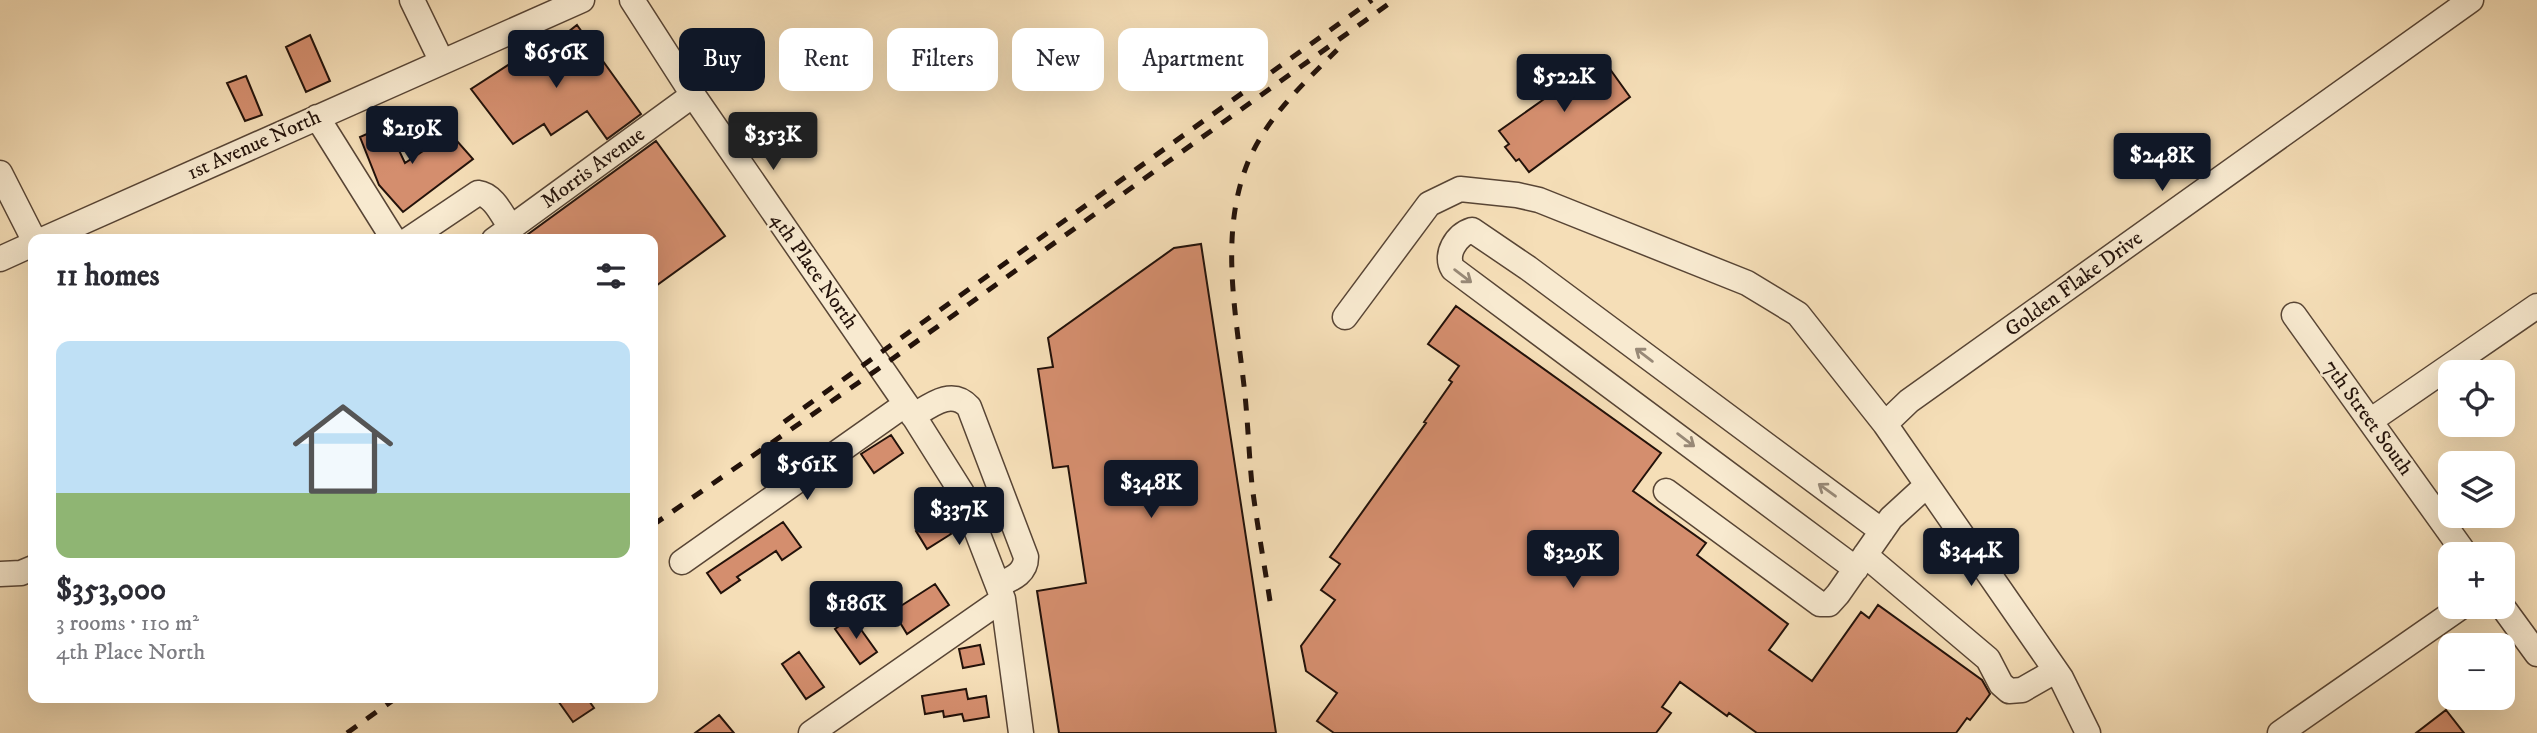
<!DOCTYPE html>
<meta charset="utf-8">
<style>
:root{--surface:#fff;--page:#f2f2f3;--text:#2b2b33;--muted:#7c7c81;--accent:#111827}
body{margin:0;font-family:"IM FELL DW Pica",serif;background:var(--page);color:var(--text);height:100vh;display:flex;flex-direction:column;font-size:26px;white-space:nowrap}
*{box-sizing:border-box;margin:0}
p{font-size:23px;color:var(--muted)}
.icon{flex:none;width:38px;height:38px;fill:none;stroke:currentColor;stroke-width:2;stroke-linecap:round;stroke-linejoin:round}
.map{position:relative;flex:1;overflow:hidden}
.details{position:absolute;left:28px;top:234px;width:630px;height:469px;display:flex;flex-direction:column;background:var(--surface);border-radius:14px;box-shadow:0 7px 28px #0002}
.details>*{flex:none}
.guide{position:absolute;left:679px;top:28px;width:665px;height:63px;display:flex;gap:14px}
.fabs{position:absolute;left:2438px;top:360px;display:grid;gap:14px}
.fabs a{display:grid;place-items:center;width:77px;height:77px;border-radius:14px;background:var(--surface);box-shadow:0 7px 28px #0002;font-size:35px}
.price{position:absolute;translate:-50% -60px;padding:0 16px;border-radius:7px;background:var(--accent);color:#fff;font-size:23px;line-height:46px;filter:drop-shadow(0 2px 4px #0008)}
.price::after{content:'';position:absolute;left:50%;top:42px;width:21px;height:16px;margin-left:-10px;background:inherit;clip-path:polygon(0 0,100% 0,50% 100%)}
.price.current{background:#222;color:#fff}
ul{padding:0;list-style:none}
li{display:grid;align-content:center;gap:14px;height:371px;padding:0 28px}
li span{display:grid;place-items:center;height:217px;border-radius:14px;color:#555}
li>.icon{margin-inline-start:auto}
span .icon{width:126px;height:126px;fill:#fffc;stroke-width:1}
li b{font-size:30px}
h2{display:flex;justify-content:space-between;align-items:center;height:84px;padding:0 28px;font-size:30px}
.tag{padding:0 24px;border-radius:14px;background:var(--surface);box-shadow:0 7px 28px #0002;font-size:24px;line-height:63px}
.tag.current{background:var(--accent);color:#fff}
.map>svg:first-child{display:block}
</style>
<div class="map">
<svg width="2537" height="733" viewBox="0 0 2537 733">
<rect width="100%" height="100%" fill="#f5deb7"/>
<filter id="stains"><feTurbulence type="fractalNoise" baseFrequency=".00286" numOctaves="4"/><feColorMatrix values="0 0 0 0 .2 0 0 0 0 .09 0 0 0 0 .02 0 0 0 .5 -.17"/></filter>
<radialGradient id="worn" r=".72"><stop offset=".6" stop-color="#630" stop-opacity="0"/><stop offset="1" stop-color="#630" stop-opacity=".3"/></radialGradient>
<!-- building -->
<path fill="#d48e6e" stroke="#23120a" stroke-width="2" d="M 577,25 L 641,114 L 607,139 L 587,111 L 551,135 L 544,124 L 513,144 L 471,89 L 542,43 L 546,49 Z
M 310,35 L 330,81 L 306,92 L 286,47 Z
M 1602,58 L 1630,97 L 1529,172 L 1519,159 L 1516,161 L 1505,147 L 1509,144 L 1499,131 L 1554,92 L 1548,84 L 1563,74 L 1569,82 Z
M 246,76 L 262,115 L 245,121 L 227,83 Z
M 387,125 L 405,163 L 450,133 L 473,159 L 403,212 L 379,185 L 360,137 Z
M 656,141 L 725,236 L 653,288 L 653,240 L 520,240 Z
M 1201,244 L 1276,733 L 1059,733 L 1037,591 L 1086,583 L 1068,466 L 1053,468 L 1038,369 L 1053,367 L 1048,338 L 1174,248 Z
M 1456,306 L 1661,453 L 1633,491 L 1706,543 L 1697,555 L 1788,624 L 1769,650 L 1812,681 L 1861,612 L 1869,618 L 1878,605 L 1982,680 L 1990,694 L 1985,701 L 1970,720 L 1967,718 L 1956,733 L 1757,733 L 1729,713 L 1727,716 L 1680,682 L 1662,707 L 1671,713 L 1656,733 L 1334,733 L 1317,721 L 1337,693 L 1306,671 L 1301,646 L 1335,600 L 1321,590 L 1340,564 L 1330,557 L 1426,423 L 1424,422 L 1452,382 L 1449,380 L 1459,366 L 1428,344 Z
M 891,435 L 903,453 L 874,473 L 861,454 Z
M 941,516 L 951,534 L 927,549 L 916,531 Z
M 783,522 L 801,547 L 782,560 L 776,551 L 737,577 L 740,580 L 721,593 L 707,573 Z
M 935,584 L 949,605 L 907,634 L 893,611 Z
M 852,617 L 877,652 L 860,664 L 835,629 Z
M 980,645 L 984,664 L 963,668 L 959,649 Z
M 799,652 L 824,687 L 806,699 L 782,664 Z
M 966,689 L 968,699 L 986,696 L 989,717 L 964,721 L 962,714 L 944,717 L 943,711 L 925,714 L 922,696 Z
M 556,698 L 587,698 L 594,708 L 573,722 Z
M 2446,710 L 2464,733 L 2416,733 Z
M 719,715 L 734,733 L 695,733 Z"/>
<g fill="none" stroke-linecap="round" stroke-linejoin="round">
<defs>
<path id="minor" d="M 412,0 L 442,62
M 632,0 L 693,95 L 906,404 L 962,493 L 1003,599 L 1021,733
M 317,117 L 394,240
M 0,173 L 34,240
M 42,240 L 582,0
M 408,240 L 478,193 C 494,195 502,215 511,228
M 494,240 L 693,95
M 0,259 L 33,244
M 2294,315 L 2466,555
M 1345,317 L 1429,204 L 1460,189 L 1517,195 L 1539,200 L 1747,283 L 1798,314 L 1885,424 L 2061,678 L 2088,733
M 913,416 C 931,405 952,388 969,407 L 1026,557 C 1026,574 1011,579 998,585
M 2370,421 L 2537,306
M 1885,424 L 1909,401 L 2471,0
M 1666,491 L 1820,604 L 1829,604 L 1838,594 L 1891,518 L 1927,485
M 1865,555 L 1988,659 L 2001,684 L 2009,691 L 2022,690 L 2055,671
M 682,562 L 906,404
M 1856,569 L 1453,269 C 1444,255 1456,235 1472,230 L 1528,268 L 1882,531
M 0,574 L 21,573 L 33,568
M 2502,606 L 2537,654
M 811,733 L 1003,599
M 2280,733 L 2461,607"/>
</defs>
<!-- minor casing -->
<use href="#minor" stroke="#584535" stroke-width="27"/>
<!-- minor -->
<use href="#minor" stroke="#f8ead0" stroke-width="24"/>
<!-- rail -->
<path stroke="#23120a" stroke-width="5" stroke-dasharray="12 12" stroke-linecap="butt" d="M 784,422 L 1372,0
M 653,525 L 881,367 L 1394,0
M 1270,601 C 1264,563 1257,524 1252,485 C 1249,455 1248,425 1245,395 C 1237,318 1218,236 1248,162 C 1267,117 1303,84 1337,50
M 347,733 L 396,698"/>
</g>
<!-- one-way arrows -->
<defs><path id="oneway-shaft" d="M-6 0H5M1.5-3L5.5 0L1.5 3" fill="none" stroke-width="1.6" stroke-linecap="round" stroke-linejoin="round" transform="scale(1.75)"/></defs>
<g stroke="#988977">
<use href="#oneway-shaft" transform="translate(1463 276) rotate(37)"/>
<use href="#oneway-shaft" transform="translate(1644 355) rotate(-143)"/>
<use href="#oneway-shaft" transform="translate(1686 440) rotate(37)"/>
<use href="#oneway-shaft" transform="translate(1827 490) rotate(-144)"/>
</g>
<g text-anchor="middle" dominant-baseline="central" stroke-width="5" stroke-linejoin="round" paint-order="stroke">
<!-- street labels -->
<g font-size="21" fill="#23120a" stroke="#f8ead0">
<text transform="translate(254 145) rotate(-24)">1st Avenue North</text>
<text transform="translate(593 168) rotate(-36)">Morris Avenue</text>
<text transform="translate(814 271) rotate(55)">4th Place North</text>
<text transform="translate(2074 284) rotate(-36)">Golden Flake Drive</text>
<text transform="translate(2368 418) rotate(54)">7th Street South</text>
</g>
</g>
<rect width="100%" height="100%" filter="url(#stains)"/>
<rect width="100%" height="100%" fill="url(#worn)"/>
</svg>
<div class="fabs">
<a><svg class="icon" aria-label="locate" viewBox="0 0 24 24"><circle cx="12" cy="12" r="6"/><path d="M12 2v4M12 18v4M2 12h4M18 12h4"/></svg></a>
<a><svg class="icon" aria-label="layers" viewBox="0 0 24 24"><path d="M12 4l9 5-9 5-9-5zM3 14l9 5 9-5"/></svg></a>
<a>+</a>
<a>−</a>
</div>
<b class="price" style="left:556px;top:90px">$656K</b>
<b class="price" style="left:1564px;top:114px">$522K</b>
<b class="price" style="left:412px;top:166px">$219K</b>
<b class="price current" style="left:773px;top:172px">$353K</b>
<b class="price" style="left:2162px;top:193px">$248K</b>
<b class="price" style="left:807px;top:502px">$561K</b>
<b class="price" style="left:1151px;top:520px">$348K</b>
<b class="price" style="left:959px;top:547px">$337K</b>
<b class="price" style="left:1971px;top:588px">$344K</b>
<b class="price" style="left:1573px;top:590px">$329K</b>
<b class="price" style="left:856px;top:641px">$186K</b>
<div class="guide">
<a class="tag current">Buy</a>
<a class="tag">Rent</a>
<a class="tag">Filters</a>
<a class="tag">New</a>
<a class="tag">Apartment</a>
</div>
<section class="details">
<h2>11 homes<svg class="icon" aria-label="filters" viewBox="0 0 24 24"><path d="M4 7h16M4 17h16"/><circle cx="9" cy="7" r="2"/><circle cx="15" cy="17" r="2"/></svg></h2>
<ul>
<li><span style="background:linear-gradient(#bfe0f5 70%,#8fb573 0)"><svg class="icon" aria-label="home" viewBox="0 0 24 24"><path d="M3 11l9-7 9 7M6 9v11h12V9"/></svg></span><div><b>$353,000</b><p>3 rooms · 110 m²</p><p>4th Place North</p></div></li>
</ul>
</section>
</div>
